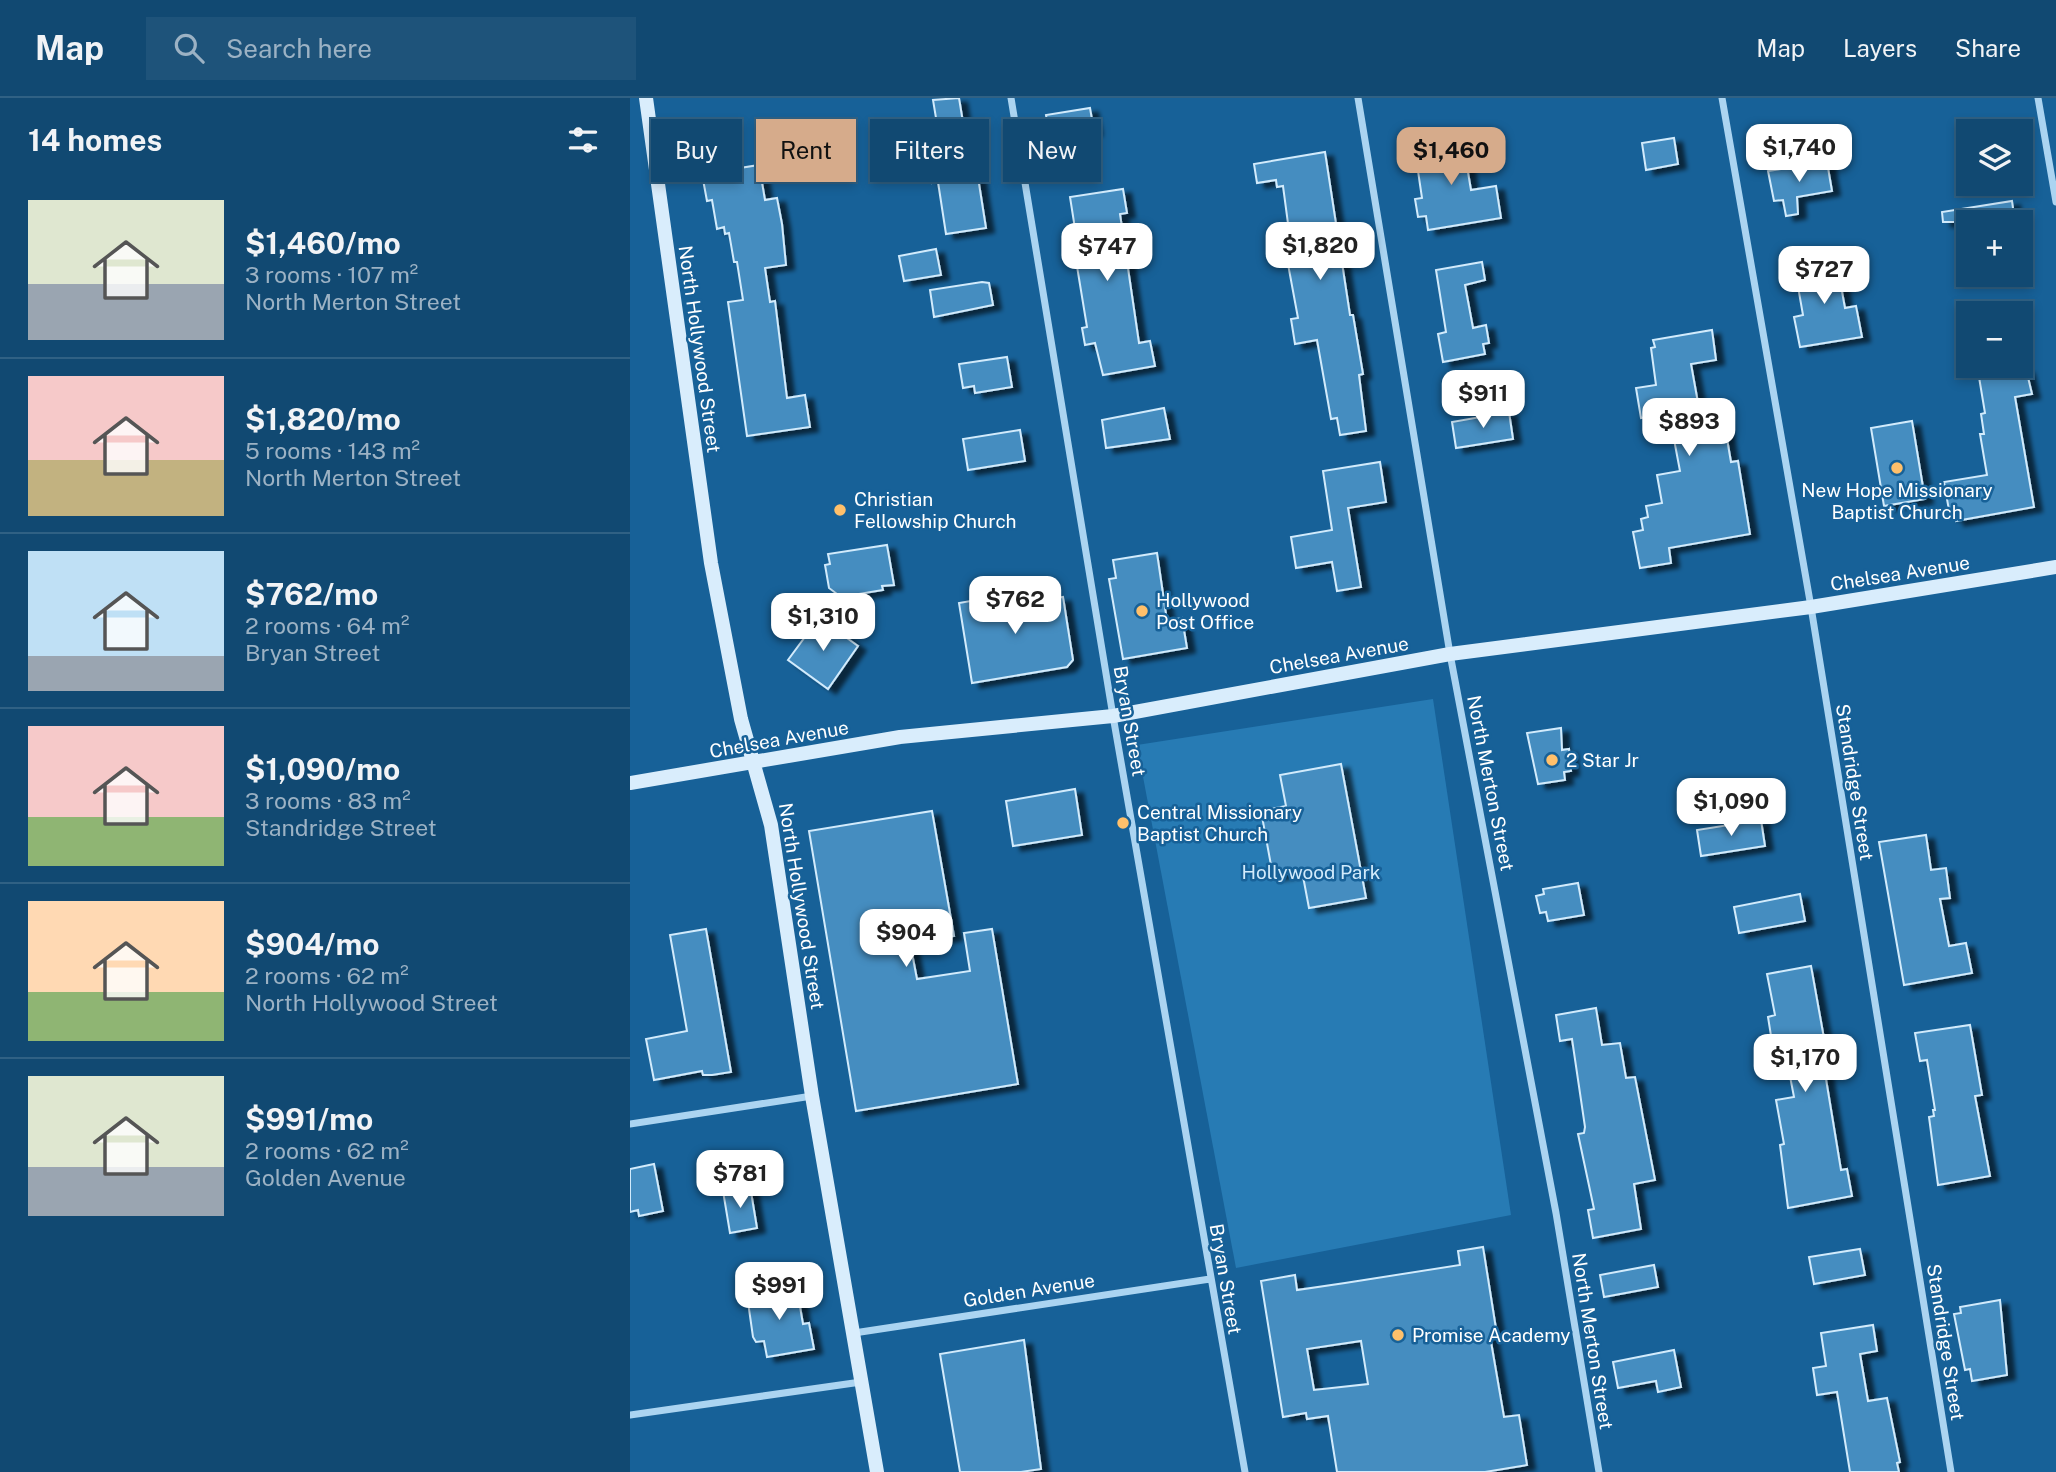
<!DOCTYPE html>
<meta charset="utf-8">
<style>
:root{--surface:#114972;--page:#1e537a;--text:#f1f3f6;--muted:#9cb2c4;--line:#306184;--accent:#d6ab8b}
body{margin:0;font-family:"Public Sans",sans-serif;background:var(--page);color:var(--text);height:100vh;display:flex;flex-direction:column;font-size:26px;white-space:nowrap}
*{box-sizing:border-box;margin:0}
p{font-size:23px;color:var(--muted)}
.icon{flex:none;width:38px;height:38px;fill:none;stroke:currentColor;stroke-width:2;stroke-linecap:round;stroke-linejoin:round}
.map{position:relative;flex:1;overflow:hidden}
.drawer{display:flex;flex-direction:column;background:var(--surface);width:630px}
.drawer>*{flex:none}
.hud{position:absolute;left:21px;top:21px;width:665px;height:63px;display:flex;gap:14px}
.fabs{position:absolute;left:1326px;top:21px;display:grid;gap:14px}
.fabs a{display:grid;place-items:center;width:77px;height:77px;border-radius:0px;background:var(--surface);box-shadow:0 4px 10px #0003,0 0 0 2px var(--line);font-size:35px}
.price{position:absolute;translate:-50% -60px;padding:0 16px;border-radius:14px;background:#fff;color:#222;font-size:23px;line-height:46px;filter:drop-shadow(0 2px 4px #0008)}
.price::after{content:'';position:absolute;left:50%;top:42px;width:21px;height:16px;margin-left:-10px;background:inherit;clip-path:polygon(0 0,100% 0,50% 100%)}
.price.selected{background:var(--accent);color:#111}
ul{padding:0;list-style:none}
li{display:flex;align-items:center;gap:21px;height:175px;padding:0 28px}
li+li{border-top:2px solid var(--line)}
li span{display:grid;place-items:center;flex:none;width:196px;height:140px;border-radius:0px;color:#555}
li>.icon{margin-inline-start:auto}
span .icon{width:84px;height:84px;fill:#fffc;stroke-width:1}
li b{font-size:30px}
h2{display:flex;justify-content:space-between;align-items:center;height:84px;padding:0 28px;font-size:30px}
.tag{padding:0 24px;border-radius:0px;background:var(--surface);box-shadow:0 4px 10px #0003,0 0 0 2px var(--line);font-size:24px;line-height:63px}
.tag.selected{background:var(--accent);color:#111}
header{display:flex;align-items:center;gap:42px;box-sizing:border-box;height:98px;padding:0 35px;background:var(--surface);border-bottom:2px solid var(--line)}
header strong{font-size:33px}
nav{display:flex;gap:38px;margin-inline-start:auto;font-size:24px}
.search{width:490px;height:63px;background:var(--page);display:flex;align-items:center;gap:18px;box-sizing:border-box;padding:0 24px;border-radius:0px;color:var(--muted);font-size:26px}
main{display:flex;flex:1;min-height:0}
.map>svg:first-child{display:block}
</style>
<header>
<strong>Map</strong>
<div class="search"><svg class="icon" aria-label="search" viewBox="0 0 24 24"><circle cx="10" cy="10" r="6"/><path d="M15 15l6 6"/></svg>Search here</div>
<nav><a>Map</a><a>Layers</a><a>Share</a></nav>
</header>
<main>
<section class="drawer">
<h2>14 homes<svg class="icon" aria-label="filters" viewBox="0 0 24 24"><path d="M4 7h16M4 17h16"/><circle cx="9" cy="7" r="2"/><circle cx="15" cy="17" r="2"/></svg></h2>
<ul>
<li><span style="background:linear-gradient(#dfe7d0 60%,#9aa5b1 0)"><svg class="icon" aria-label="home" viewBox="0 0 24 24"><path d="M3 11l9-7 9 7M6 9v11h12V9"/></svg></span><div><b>$1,460/mo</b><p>3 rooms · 107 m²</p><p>North Merton Street</p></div></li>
<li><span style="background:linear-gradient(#f6c9c9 60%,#c2b280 0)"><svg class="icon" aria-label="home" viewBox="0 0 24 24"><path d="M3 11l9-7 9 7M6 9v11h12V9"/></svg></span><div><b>$1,820/mo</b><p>5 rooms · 143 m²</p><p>North Merton Street</p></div></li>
<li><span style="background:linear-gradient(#bfe0f5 75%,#9aa5b1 0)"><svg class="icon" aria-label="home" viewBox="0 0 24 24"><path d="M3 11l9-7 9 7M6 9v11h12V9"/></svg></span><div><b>$762/mo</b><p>2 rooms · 64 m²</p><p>Bryan Street</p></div></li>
<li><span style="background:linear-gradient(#f6c9c9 65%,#8fb573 0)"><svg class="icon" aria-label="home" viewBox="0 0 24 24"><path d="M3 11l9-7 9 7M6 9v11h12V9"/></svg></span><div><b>$1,090/mo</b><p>3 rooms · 83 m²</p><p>Standridge Street</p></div></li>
<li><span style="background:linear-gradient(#ffd9b3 65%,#8fb573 0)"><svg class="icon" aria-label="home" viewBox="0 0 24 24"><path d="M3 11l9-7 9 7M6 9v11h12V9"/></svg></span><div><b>$904/mo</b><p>2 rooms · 62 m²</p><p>North Hollywood Street</p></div></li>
<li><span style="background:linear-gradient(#dfe7d0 65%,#9aa5b1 0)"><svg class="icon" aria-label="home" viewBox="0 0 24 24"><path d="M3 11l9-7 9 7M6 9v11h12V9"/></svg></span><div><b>$991/mo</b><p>2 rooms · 62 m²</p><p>Golden Avenue</p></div></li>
</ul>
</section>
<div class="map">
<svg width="1426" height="1374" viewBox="0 0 1426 1374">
<defs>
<filter id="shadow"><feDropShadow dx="8" dy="4.5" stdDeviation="2" flood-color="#0009"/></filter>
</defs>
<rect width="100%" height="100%" fill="#176198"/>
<!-- green -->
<path fill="#277bb4" d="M 803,601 L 881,1117 L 606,1170 L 507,647 Z"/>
<!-- building -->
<path fill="#448dc0" stroke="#d2ebfc" stroke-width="2" fill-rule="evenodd" filter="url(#shadow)" d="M 329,0 L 338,55 L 344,54 L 356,130 L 316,136 L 308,84 L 302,85 L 296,53 L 311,50 L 303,2 Z
M 460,10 L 464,33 L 426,40 L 425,34 L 419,35 L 416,17 Z
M 827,39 L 828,46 L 833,45 L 841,92 L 866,88 L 871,120 L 798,132 L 796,118 L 788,119 L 785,101 L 792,100 L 784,46 Z
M 1044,40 L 1048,66 L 1016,72 L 1012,45 Z
M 695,54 L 720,217 L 723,217 L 733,276 L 729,277 L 736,333 L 710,337 L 707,320 L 701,321 L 687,242 L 665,246 L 661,221 L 668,220 L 655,150 L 661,148 L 653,88 L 647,89 L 646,82 L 627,85 L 624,66 Z
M 1197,64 L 1202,93 L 1167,99 L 1168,116 L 1156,118 L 1153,102 L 1144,103 L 1138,73 Z
M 129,67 L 135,102 L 147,100 L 152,126 L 156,167 L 135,170 L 140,204 L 145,203 L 157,300 L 175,297 L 180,329 L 117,338 L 98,204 L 113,202 L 107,164 L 104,164 L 99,135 L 95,136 L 94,129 L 87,131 L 82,102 L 77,103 L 72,76 Z
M 493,91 L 497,115 L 490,116 L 509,245 L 520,243 L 525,268 L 473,277 L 465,245 L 455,247 L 452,230 L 457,229 L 442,138 L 446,137 L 440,99 Z
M 1382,103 L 1385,124 L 1313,124 L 1312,114 Z
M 306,151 L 311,177 L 274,183 L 269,158 Z
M 1192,160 L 1193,164 L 1206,161 L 1215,210 L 1226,208 L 1232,239 L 1170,249 L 1164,219 L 1173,217 L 1167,183 L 1168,175 L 1171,174 L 1170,164 Z
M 852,164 L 855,182 L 835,187 L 843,230 L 856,227 L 859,245 L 853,246 L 855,256 L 813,264 L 808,236 L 816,234 L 806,172 Z
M 352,184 L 359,185 L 363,207 L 304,219 L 300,192 Z
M 1082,232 L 1086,262 L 1061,266 L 1070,316 L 1092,312 L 1101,364 L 1108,363 L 1120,436 L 1039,450 L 1041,465 L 1010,470 L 1003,434 L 1013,432 L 1011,421 L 1018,419 L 1016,408 L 1032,405 L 1027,377 L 1050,373 L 1039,315 L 1011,320 L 1006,290 L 1026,287 L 1021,250 L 1025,249 L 1023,242 Z
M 377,259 L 382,289 L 345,295 L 344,288 L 333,290 L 329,266 Z
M 1396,271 L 1402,296 L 1385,299 L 1404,409 L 1326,423 L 1325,417 L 1320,418 L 1314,384 L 1357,377 L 1350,336 L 1354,336 L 1351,316 L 1355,315 L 1349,279 Z
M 534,310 L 540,341 L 476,350 L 472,322 Z
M 879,314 L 883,341 L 826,350 L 822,324 Z
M 1282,323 L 1295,401 L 1254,408 L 1241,330 Z
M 390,332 L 395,363 L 338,372 L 333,341 Z
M 750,364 L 756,404 L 718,410 L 731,489 L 707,493 L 702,464 L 666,470 L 661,439 L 702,432 L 693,373 Z
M 257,447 L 264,487 L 252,488 L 253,492 L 211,499 L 199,490 L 195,467 L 200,466 L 198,456 Z
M 527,455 L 537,523 L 552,520 L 557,550 L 493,561 L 479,481 L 486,480 L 483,462 Z
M 392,494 L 394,505 L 433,499 L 443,562 L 437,569 L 342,585 L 329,505 Z
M 189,520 L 228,548 L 198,591 L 158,562 Z
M 931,630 L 932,652 L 939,651 L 941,673 L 934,674 L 935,682 L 908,686 L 897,635 Z
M 711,666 L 736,800 L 679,810 L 672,773 L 643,778 L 631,713 L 656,708 L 650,677 Z
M 445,691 L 452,737 L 383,748 L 376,703 Z
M 302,713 L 324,838 L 280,845 L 287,881 L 340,873 L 334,835 L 362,831 L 388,986 L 226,1013 L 179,733 Z
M 1131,722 L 1135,748 L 1071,758 L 1067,732 Z
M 1296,737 L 1301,772 L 1316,770 L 1320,800 L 1310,801 L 1319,848 L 1336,845 L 1342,875 L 1274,887 L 1249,744 Z
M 948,785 L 954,817 L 918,823 L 916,814 L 910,815 L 906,798 L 914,796 L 913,791 Z
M 1170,796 L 1175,823 L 1109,835 L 1104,809 Z
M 76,831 L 101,974 L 82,977 L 73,977 L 72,973 L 24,982 L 16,941 L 57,933 L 40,837 Z
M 1181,868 L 1199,968 L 1194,969 L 1211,1072 L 1217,1071 L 1222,1098 L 1158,1110 L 1150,1047 L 1154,1046 L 1146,1002 L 1164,999 L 1153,942 L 1142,944 L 1138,919 L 1145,917 L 1137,876 Z
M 966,910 L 972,947 L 990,945 L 996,980 L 1005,979 L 1025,1082 L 1004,1086 L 1011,1131 L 963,1140 L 958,1112 L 964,1111 L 948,1036 L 954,1035 L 955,1029 L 942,941 L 930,943 L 926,917 Z
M 1340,927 L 1352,997 L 1345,998 L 1360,1078 L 1308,1087 L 1299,1019 L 1304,1018 L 1303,1012 L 1305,1012 L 1297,962 L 1290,963 L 1285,935 Z
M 24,1066 L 33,1113 L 9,1118 L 8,1112 L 0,1114 L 0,1071 Z
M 120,1088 L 127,1130 L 100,1135 L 93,1093 Z
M 853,1149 L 867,1237 L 860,1238 L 874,1319 L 889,1317 L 897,1367 L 855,1374 L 707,1374 L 698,1318 L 677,1321 L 676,1315 L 653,1319 L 631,1183 L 665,1177 L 667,1192 L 715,1185 L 830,1167 L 828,1153 ZM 731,1243 L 738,1286 L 684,1292 L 677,1251 Z
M 1230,1151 L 1235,1177 L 1184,1186 L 1179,1159 Z
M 1024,1167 L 1028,1189 L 974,1199 L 970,1177 Z
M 160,1189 L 161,1192 L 167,1191 L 173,1226 L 179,1225 L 184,1251 L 137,1259 L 134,1243 L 126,1244 L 123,1239 L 117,1197 Z
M 1370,1202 L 1377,1277 L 1342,1283 L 1340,1271 L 1335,1272 L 1324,1216 L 1331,1215 L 1330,1209 Z
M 1243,1227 L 1247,1253 L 1230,1256 L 1238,1303 L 1257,1300 L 1270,1364 L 1267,1365 L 1269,1374 L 1220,1374 L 1207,1294 L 1187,1297 L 1183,1270 L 1196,1268 L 1191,1235 Z
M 394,1242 L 411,1371 L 391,1374 L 330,1374 L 310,1256 Z
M 1044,1252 L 1051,1289 L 1028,1294 L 1026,1283 L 988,1290 L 983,1264 Z"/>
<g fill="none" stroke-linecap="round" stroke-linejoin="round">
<!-- street -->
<path stroke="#abd4f1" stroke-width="7" d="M 381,0 L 483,618 L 615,1374
M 728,0 L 820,556 L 926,1115 L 969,1374
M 1092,0 L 1181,509 L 1321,1374
M 1408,0 L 1426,104
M 0,1026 L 182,998
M 224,1235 L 580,1181
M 0,1317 L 231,1284"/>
<!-- secondary -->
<path stroke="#d9edfc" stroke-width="14" d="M 16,0 L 81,465 L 111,621 L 141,727 L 182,998 L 247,1374
M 0,685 L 270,639 L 483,618 L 820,556 L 1181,509 L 1426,469"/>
</g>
<!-- markers -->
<g fill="#ffc06b" stroke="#176198" stroke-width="2.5">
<circle cx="1267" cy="370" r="7"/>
<circle cx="210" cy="412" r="7"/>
<circle cx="512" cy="513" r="7"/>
<circle cx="922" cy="662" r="7"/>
<circle cx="493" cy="725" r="7"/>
<circle cx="768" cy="1237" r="7"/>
</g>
<g text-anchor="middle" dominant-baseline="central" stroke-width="5" stroke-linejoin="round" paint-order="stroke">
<!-- street labels -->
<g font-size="19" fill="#fff" stroke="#176198">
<text transform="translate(70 251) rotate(82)">North Hollywood Street</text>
<text transform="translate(1270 475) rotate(-9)">Chelsea Avenue</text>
<text transform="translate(709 557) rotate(-10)">Chelsea Avenue</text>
<text transform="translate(500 623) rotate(80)">Bryan Street</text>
<text transform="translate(149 641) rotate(-10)">Chelsea Avenue</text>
<text transform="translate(1225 684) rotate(81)">Standridge Street</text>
<text transform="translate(861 685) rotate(79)">North Merton Street</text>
<text transform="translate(172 808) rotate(81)">North Hollywood Street</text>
<text transform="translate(596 1181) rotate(80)">Bryan Street</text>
<text transform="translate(399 1192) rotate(-9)">Golden Avenue</text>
<text transform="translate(963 1243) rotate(81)">North Merton Street</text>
<text transform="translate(1316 1244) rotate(81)">Standridge Street</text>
</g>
<!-- poi labels -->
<g font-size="19" fill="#fff" stroke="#176198" text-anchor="start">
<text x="1267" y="392" text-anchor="middle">New Hope Missionary<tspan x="1267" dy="22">Baptist Church</tspan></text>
<text x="224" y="401">Christian<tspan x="224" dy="22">Fellowship Church</tspan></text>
<text x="526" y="502">Hollywood<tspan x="526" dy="22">Post Office</tspan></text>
<text x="936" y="662">2 Star Jr</text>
<text x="507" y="714">Central Missionary<tspan x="507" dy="22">Baptist Church</tspan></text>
<text x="782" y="1237">Promise Academy</text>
</g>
<!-- park labels -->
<g font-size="19" fill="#d2ebfc" stroke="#176198">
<text x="681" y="774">Hollywood Park</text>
</g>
</g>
</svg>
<div class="fabs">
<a><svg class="icon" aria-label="layers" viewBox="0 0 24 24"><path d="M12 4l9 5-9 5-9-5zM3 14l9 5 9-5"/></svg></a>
<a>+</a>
<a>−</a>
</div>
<b class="price" style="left:1169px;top:86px">$1,740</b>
<b class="price selected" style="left:821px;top:89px">$1,460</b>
<b class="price" style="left:690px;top:184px">$1,820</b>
<b class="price" style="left:477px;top:185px">$747</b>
<b class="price" style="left:1194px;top:208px">$727</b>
<b class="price" style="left:853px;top:332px">$911</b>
<b class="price" style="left:1059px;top:360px">$893</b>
<b class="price" style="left:385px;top:538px">$762</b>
<b class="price" style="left:193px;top:555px">$1,310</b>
<b class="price" style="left:1101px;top:740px">$1,090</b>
<b class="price" style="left:276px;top:871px">$904</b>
<b class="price" style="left:1175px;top:996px">$1,170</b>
<b class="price" style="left:110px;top:1112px">$781</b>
<b class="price" style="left:149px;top:1224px">$991</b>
<div class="hud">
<a class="tag">Buy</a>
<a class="tag selected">Rent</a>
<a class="tag">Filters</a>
<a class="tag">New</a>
</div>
</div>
</main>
